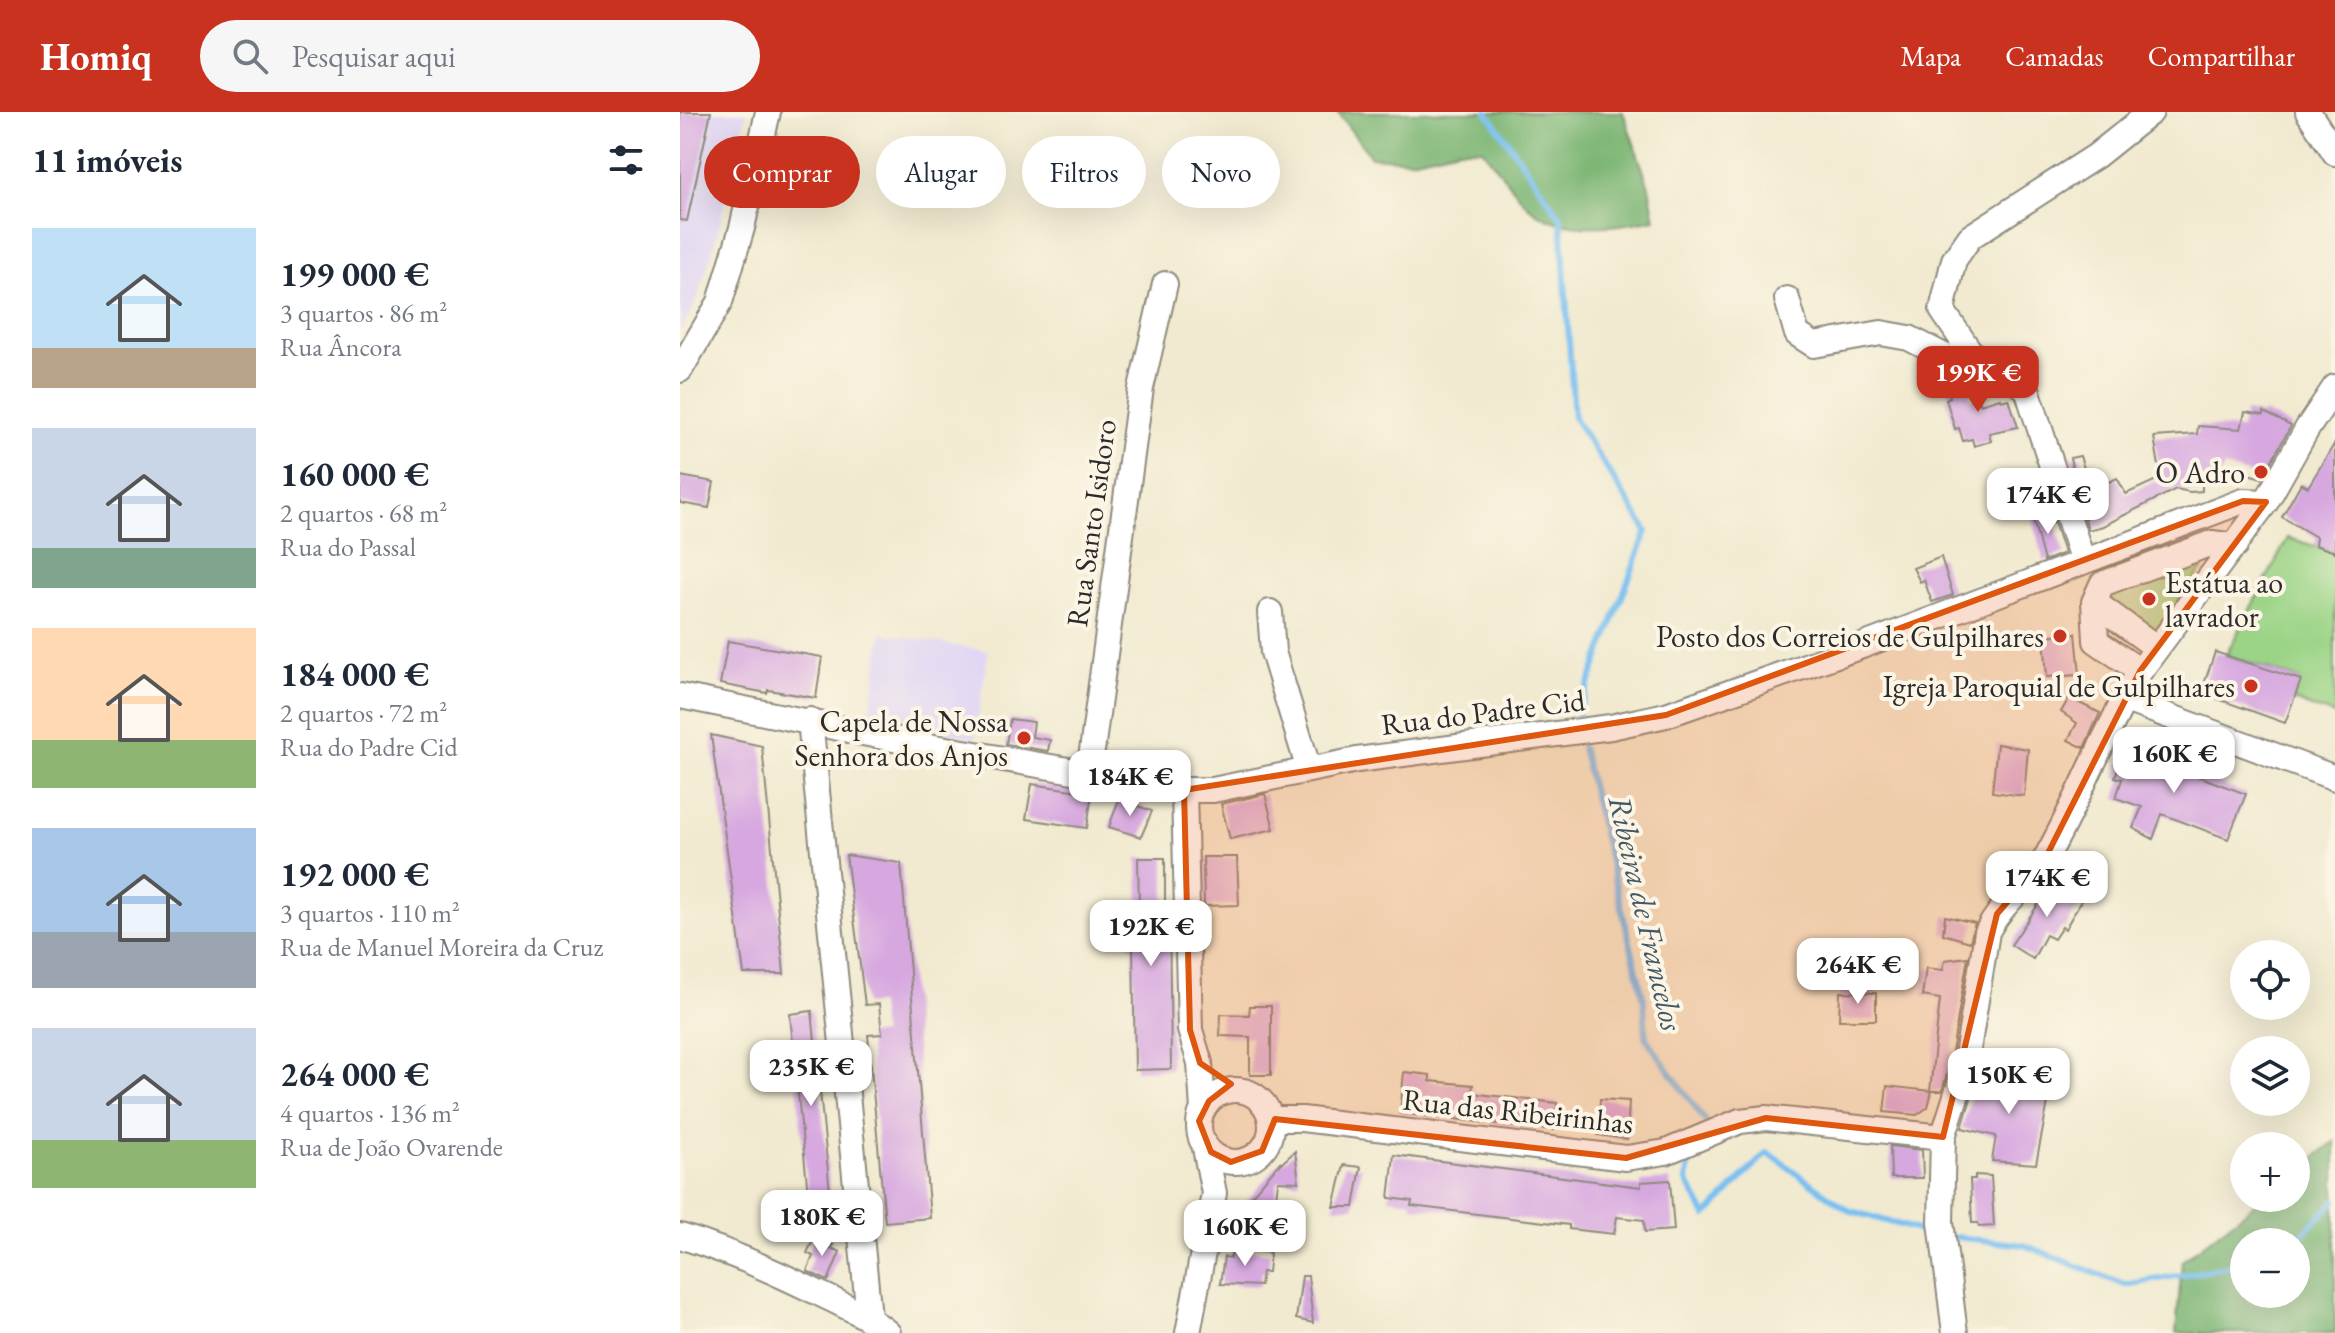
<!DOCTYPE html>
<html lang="pt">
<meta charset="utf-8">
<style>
:root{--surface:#fff;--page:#f6f6f7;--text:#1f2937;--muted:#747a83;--accent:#c8321e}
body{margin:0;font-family:"EB Garamond",serif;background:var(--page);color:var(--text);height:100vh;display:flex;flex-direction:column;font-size:30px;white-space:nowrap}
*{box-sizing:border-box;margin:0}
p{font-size:26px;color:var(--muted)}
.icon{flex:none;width:44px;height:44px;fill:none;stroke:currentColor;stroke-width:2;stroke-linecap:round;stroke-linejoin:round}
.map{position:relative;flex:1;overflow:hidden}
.drawer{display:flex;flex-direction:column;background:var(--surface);width:680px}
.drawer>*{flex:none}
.banner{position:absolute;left:24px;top:24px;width:760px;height:72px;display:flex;gap:16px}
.buttons{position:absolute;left:1550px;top:828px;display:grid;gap:16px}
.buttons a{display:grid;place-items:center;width:80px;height:80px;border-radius:50%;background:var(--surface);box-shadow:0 8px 32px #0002;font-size:40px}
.price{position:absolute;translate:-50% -68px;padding:0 18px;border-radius:16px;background:#fff;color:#222;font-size:26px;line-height:52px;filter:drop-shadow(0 2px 4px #0008)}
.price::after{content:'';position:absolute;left:50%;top:48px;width:24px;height:18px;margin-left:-12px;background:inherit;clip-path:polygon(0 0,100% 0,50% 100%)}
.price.active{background:var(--accent);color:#fff}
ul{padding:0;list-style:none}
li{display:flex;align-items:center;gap:24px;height:200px;padding:0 32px}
li span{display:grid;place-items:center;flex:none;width:224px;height:160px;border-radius:0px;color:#555}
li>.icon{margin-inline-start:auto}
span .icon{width:96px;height:96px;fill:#fffc;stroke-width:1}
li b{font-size:34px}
h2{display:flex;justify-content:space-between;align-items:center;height:96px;padding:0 32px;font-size:34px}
.chip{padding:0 28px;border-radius:36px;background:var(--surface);box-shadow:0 8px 32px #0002;font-size:28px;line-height:72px}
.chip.active{background:var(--accent);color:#fff}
header{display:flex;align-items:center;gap:48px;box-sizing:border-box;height:112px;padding:0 40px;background:var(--accent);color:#fff}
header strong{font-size:38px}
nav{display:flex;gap:44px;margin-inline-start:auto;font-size:28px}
.search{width:560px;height:72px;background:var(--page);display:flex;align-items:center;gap:20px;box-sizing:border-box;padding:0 28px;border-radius:44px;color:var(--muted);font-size:30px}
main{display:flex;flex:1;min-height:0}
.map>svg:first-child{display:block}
</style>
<header>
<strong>Homiq</strong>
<div class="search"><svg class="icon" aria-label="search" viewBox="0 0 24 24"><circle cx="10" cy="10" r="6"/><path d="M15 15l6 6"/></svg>Pesquisar aqui</div>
<nav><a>Mapa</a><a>Camadas</a><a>Compartilhar</a></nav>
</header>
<main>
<section class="drawer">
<h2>11 imóveis<svg class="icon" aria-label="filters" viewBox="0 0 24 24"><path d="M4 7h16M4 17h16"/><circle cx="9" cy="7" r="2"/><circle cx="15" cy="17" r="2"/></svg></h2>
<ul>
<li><span style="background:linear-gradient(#bfe0f5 75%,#b9a48a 0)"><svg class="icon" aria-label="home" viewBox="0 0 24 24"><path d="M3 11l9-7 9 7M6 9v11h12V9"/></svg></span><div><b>199 000 €</b><p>3 quartos · 86 m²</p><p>Rua Âncora</p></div></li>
<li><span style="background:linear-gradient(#c9d6e8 75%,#7fa58c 0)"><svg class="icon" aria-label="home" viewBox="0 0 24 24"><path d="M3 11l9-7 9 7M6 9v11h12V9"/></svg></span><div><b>160 000 €</b><p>2 quartos · 68 m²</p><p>Rua do Passal</p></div></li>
<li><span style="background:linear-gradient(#ffd9b3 70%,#8fb573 0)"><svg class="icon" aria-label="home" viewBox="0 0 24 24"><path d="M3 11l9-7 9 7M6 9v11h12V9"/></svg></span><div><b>184 000 €</b><p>2 quartos · 72 m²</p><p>Rua do Padre Cid</p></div></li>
<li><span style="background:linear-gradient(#a9c7e8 65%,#9aa5b1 0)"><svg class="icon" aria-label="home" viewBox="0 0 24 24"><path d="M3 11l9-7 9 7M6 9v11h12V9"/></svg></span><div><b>192 000 €</b><p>3 quartos · 110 m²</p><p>Rua de Manuel Moreira da Cruz</p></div></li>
<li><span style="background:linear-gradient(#c9d6e8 70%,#8fb573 0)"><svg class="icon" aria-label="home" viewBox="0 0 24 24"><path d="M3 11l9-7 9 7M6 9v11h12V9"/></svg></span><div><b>264 000 €</b><p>4 quartos · 136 m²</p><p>Rua de João Ovarende</p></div></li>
</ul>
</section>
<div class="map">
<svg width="1655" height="1221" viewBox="0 0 1655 1221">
<rect width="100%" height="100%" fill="#fcf5e5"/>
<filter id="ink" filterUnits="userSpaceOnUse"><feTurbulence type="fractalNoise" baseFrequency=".0125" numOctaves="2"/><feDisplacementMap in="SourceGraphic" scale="16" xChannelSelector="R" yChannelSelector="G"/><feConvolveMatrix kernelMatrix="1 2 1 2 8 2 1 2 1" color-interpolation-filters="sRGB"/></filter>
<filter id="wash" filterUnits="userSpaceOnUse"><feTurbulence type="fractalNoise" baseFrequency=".006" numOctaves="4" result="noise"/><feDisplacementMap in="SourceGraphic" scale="32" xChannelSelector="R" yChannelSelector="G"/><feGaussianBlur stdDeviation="1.8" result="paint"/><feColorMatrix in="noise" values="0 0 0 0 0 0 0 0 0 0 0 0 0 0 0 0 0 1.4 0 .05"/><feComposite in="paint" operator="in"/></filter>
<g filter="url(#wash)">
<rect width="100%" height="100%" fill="#f1ead0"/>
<!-- built -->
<path fill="#dfd5f5" d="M 0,0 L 67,0 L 35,131 L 15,193 L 0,218 Z
M 202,521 L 308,539 L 295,626 L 189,605 Z"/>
<!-- green -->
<path fill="#9cd487" stroke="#648059" stroke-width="2" d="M 1608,426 L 1655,440 L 1655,603 L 1613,589 L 1620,568 L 1546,543 Z
M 1535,440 L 1475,521 L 1428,487 L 1429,475 Z"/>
<!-- forest -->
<path fill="#7db674" stroke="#547050" stroke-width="2" fill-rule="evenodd" d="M 657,0 L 943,0 L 969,75 L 975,107 C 938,115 880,123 849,95 C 832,79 818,55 802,37 L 779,37 L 731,48 L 691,45 Z
M 1655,1029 L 1655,1221 L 1496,1221 L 1502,1149 L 1583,1086 L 1616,1086 L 1616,1060 ZM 1564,1130 L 1616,1130 L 1616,1182 L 1564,1182 Z"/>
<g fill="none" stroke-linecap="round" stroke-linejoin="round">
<!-- stream -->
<path stroke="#79c0f1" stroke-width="6" d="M 807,0 L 881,106 L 894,306 L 967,419 L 898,601
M 902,636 L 964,887 L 966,926 L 1025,1009
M 1009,1047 L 1007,1069 L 1026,1104 L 1087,1040 L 1168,1098 L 1248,1121
M 1276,1125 L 1344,1133 L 1445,1173 L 1564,1152
M 1615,1130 L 1655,1089"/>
</g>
<g id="blocks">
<!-- building -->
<path fill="#d7a8e0" d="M 0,0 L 31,0 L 7,109 L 0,108 Z
M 1283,265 L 1291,288 L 1299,286 L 1300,292 L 1320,286 L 1321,289 L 1329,287 L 1338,315 L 1309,321 L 1311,329 L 1294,334 L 1292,327 L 1283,329 L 1279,316 L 1275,317 L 1266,287 L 1270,285 L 1265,268 Z
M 1565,300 L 1584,303 L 1584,300 L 1611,314 L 1582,366 L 1544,355 L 1543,359 L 1541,359 L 1540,369 L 1522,368 L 1522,379 L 1510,380 L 1496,377 L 1423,414 L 1408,418 L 1390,346 L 1400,344 L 1411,378 L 1437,366 L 1446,382 L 1481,366 L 1474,325 L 1517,322 L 1518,314 L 1561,317 Z
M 1655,331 L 1655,440 L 1635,433 L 1636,425 L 1602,405 L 1621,371 L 1628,375 Z
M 0,364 L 34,370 L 29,396 L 0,391 Z
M 1371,401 L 1384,441 L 1364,449 L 1352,404 Z
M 1261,445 L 1273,483 L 1252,490 L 1244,468 L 1240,470 L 1233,456 Z
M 1396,521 L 1400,563 L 1367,565 L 1364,524 Z
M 48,529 L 142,545 L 136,586 L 88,578 L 87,581 L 40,572 Z
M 1535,540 L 1621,568 L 1605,611 L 1521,581 Z
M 1389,586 L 1420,601 L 1404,636 L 1388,628 L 1397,611 L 1381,600 Z
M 330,607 L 354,610 L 352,625 L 370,628 L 368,639 L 326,632 Z
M 31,623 L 82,634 L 104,862 L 64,862 Z
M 1448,627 L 1474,636 L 1471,649 L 1498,659 L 1499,657 L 1566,682 L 1548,727 L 1482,702 L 1473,727 L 1453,716 L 1462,695 L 1436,686 L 1442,667 L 1435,665 Z
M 1317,632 L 1348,637 L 1344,684 L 1312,680 Z
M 352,672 L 412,681 L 407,716 L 346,707 Z
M 585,682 L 594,717 L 550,727 L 541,692 Z
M 439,687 L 472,699 L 461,725 L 429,715 Z
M 166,743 L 221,751 L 250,1106 L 205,1110 L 188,923 L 202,922 L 199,892 L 185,893 Z
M 523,745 L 557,745 L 559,793 L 524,794 Z
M 458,746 L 485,746 L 485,795 L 489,795 L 491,957 L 455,958 L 453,834 L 449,834 L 448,795 L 459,795 Z
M 1374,769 L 1402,787 L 1385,817 L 1382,815 L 1374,827 L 1366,823 L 1353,847 L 1331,833 Z
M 1265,804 L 1295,811 L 1290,830 L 1263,822 Z
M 1288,845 L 1270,952 L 1262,979 L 1252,979 L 1248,995 L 1237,1003 L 1204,1000 L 1207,974 L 1250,979 L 1260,887 L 1242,884 L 1246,856 L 1263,858 L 1265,848 Z
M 1160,880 L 1196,881 L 1196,908 L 1159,908 Z
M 570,894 L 591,894 L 591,963 L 570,963 L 570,925 L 540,924 L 541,902 L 569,903 Z
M 132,899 L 151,1090 L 129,1092 L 110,902 Z
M 724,960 L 750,963 L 750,969 L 793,973 L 792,979 L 799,982 L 877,991 L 874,1018 L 720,1001 Z
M 1298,963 L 1360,970 L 1370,980 L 1356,1052 L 1312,1049 L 1316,1024 L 1282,1016 Z
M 920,987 L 949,989 L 947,1027 L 918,1023 Z
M 1210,1034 L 1242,1038 L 1243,1066 L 1211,1066 Z
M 615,1039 L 619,1070 L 598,1069 L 592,1122 L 561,1096 L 601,1049 L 600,1053 Z
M 714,1043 L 961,1075 L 961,1070 L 990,1068 L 994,1118 L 965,1120 L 964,1108 L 937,1105 L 934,1122 L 889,1117 L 889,1113 L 731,1094 L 732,1089 L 709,1086 Z
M 664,1053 L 681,1055 L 674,1095 L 654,1095 Z
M 1295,1063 L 1311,1064 L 1314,1114 L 1299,1115 L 1298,1111 L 1292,1111 L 1290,1067 L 1295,1067 Z
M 135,1124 L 153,1133 L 151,1136 L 160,1140 L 148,1169 L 127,1159 L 133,1144 L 127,1141 Z
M 552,1136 L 590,1141 L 588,1160 L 582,1160 L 580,1174 L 540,1172 L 544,1145 L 551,1146 Z
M 622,1164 L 628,1164 L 633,1211 L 616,1207 Z"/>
</g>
</g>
<g filter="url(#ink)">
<use href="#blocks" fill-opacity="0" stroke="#8e8a7e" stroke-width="2"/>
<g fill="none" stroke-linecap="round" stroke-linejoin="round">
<defs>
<path id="minor" d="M 1628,0 L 1655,41
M 1107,187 L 1117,222 L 1134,233 L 1201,221 L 1229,226 L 1266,245 L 1295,247 L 1316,255 L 1347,277 L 1403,450
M 1295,247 L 1262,198 L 1274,148 L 1290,125 L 1416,44 L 1471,0
M 0,258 L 40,190 L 62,116 L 88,0
M 1414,490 L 1477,536
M 590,500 L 593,540 L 629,658
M 1460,559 L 1416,529 L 1414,490 L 1422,472 L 1532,431 L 1555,434
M 0,584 L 243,633 L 504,678 L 533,678 L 677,648 L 931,615 L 986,603 L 1182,534 L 1563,389 L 1586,390
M 1443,587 L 1655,666
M 130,608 L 189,1205
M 409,661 L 461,276 L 485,172
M 504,678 L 510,918 L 520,951 L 523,998
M519 1014a36 36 0 1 1 72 0a36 36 0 1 1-72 0Z
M 591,1007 L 622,1007 L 946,1046 L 986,1040 L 1060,1009 L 1086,1006 L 1263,1025
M 0,1124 C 46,1138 89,1157 132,1178 C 159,1191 185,1202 208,1221
M 508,1221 L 534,1081 L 524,1031
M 1275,1221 L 1261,1110 L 1263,1025 L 1285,956 L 1307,820 C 1322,790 1351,771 1368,742 C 1401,683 1425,618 1460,559 L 1586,390 L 1627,317 L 1655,275"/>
</defs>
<!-- minor casing -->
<use href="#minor" stroke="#8e8a7e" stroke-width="28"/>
<!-- minor -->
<use href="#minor" stroke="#fff" stroke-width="24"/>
</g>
</g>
<!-- marked area -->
<path fill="#df570e" fill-opacity="0.2" stroke="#df570e" stroke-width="6" stroke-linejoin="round" d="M 1563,389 L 1586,390 L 1460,559 L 1366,745 L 1317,802 L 1263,1025 L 1086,1006 L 946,1046 L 595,1007 L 582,1039 L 551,1050 L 531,1040 L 519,1009 L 529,989 L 551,972 L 520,951 L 510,918 L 504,678 L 986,603 Z"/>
<!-- markers -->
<g fill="#c8321e" stroke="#fcf5e5" stroke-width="3">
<circle cx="1581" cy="360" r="8"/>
<circle cx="1469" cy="487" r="8"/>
<circle cx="1380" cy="524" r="8"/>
<circle cx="1571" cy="574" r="8"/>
<circle cx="344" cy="626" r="8"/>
</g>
<g text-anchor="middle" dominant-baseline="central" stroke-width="8" stroke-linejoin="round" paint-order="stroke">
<!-- poi labels -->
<g font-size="30" fill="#2b2b2b" stroke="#fcf5e5" text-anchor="end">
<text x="1565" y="360">O Adro</text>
<text x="1485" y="470" text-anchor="start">Estátua ao<tspan x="1485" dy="34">lavrador</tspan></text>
<text x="1364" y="524">Posto dos Correios de Gulpilhares</text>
<text x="1555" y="574">Igreja Paroquial de Gulpilhares</text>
<text x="328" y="609">Capela de Nossa<tspan x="328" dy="34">Senhora dos Anjos</tspan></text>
</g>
<!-- street labels -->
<g font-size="30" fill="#2b2b2b" stroke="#fcf5e5">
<text transform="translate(411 411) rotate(-82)">Rua Santo Isidoro</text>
<text transform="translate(803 600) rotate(-7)">Rua do Padre Cid</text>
<text transform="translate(838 999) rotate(6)">Rua das Ribeirinhas</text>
</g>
<!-- water labels -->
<g font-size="32" font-style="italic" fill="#425866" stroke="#fcf5e5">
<text transform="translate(966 801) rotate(77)">Ribeira de Francelos</text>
</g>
</g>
</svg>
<div class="buttons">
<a><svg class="icon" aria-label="locate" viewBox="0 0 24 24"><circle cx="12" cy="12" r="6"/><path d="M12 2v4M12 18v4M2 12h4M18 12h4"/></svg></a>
<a><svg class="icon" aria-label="layers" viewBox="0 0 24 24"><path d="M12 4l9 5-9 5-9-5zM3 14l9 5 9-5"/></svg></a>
<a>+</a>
<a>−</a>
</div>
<b class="price active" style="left:1298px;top:302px">199K €</b>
<b class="price" style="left:1368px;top:424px">174K €</b>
<b class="price" style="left:1494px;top:683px">160K €</b>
<b class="price" style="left:450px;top:706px">184K €</b>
<b class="price" style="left:1367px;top:807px">174K €</b>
<b class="price" style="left:471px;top:856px">192K €</b>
<b class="price" style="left:1178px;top:894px">264K €</b>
<b class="price" style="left:131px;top:996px">235K €</b>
<b class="price" style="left:1329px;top:1004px">150K €</b>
<b class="price" style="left:142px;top:1146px">180K €</b>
<b class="price" style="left:565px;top:1156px">160K €</b>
<div class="banner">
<a class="chip active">Comprar</a>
<a class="chip">Alugar</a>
<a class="chip">Filtros</a>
<a class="chip">Novo</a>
</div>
</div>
</main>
